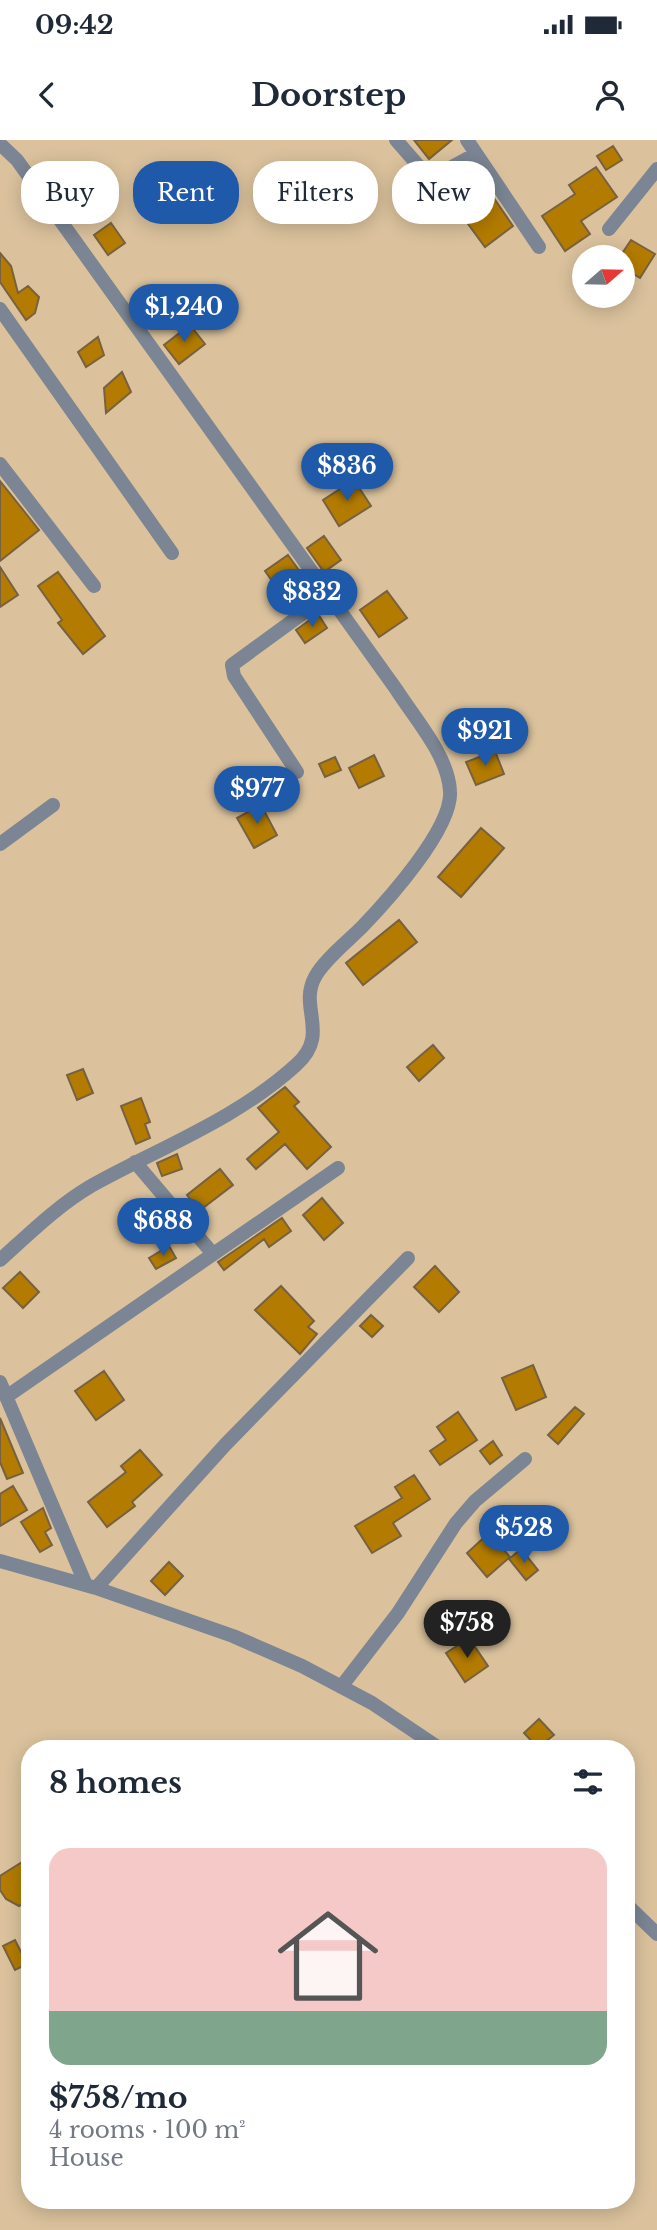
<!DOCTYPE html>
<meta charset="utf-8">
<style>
:root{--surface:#fff;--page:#f6f6f7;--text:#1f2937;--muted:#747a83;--line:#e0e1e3;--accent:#1e59aa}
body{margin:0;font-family:"Libre Baskerville",serif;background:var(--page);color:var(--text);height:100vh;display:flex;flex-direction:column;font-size:26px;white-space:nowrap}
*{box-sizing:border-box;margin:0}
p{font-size:23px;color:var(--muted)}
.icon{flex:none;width:38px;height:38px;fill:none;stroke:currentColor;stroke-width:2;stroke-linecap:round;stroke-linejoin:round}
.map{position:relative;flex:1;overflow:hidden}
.details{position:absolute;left:21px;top:1600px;width:614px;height:469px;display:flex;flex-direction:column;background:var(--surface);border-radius:28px;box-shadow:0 4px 18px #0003}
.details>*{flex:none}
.hud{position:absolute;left:21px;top:21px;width:616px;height:63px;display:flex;gap:14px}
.needle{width:46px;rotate:70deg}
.buttons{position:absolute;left:572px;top:105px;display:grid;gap:14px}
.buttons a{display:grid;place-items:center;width:63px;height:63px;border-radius:50%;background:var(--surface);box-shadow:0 4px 18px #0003;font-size:35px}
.price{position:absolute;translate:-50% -60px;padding:0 16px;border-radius:24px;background:var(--accent);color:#fff;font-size:23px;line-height:46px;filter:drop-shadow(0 2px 4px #0008)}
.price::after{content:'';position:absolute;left:50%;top:42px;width:21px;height:16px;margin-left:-10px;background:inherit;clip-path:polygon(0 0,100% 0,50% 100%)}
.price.current{background:#222;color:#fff}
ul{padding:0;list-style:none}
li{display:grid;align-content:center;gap:14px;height:371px;padding:0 28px}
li+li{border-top:2px solid var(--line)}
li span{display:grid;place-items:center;height:217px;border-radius:21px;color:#555}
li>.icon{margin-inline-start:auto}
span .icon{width:126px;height:126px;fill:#fffc;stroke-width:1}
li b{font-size:30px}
h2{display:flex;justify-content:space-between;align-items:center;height:84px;padding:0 28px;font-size:30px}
.chip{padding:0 24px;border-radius:28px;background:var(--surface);box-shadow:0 4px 18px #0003;font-size:24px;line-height:63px}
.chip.current{background:var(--accent);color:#fff}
.status{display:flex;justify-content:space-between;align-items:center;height:49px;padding:0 35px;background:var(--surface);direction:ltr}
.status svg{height:19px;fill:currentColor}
header{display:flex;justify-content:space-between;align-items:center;height:91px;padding:0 28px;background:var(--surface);font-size:32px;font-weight:700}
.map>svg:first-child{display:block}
</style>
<div class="status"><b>09:42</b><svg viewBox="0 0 49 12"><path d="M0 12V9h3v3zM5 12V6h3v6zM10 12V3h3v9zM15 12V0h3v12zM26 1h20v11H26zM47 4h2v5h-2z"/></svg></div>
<header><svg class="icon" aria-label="back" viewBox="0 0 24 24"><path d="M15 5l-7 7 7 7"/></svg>Doorstep<svg class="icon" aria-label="person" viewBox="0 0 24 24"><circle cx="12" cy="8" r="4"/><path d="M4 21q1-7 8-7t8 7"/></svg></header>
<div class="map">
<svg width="657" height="2090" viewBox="0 0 657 2090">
<rect width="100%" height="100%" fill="#dbc29d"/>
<!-- building -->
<path fill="#b37c00" stroke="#776140" stroke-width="2" d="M 414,0 L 452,0 L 429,19 Z
M 613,6 L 622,20 L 606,30 L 597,16 Z
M 596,27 L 617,57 L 581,81 L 590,94 L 565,111 L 542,76 L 575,54 L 569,45 Z
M 489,51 L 513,86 L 485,107 L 460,73 Z
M 111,83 L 125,103 L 108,115 L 94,95 Z
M 631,100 L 655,114 L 640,138 L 623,128 L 623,112 Z
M 0,113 L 11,126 L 18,153 L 28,146 L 39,157 L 35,173 L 26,180 L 0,142 Z
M 190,185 L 205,204 L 179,224 L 164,205 Z
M 98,197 L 104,215 L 86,227 L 78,212 Z
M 122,232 L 131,252 L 106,273 L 104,248 Z
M 354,340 L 371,366 L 339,386 L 323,360 Z
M 0,341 L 39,390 L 0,421 Z
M 324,396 L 341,420 L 324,432 L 307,408 Z
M 288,415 L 311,447 L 303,452 L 307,458 L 292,469 L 265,431 Z
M 0,427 L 18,455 L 0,467 Z
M 58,432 L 105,496 L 83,514 L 58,483 L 62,480 L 38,446 Z
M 387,451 L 407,478 L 379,497 L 360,470 Z
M 318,474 L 327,488 L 305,503 L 296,490 Z
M 495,611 L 504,634 L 476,645 L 466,622 Z
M 374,615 L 384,636 L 359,648 L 349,628 Z
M 335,617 L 341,630 L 325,637 L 319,624 Z
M 261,665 L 277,695 L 254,708 L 237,678 Z
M 481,688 L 504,708 L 461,757 L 438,737 Z
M 399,780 L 417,802 L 363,845 L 346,823 Z
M 433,905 L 444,918 L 419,941 L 407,927 Z
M 83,929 L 93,953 L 77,960 L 67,935 Z
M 285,947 L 299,962 L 294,966 L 331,1007 L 307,1029 L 285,1004 L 256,1029 L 247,1019 L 279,992 L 258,968 Z
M 141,958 L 150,982 L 145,984 L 150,998 L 136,1004 L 121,966 Z
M 177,1014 L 182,1029 L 162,1036 L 157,1023 Z
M 220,1029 L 233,1045 L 199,1071 L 187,1055 Z
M 322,1058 L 343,1083 L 324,1100 L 303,1075 Z
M 282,1078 L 291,1091 L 269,1107 L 264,1099 L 224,1130 L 218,1122 Z
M 169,1106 L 176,1118 L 156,1129 L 149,1118 Z
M 435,1126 L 459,1152 L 439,1172 L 414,1147 Z
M 20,1132 L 39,1152 L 23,1168 L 3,1148 Z
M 281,1146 L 314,1181 L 308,1187 L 317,1194 L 300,1214 L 255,1170 Z
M 371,1175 L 383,1186 L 372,1197 L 360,1186 Z
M 533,1225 L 546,1257 L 516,1270 L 502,1238 Z
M 104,1231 L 124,1260 L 96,1280 L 75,1251 Z
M 575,1267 L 584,1274 L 558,1304 L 548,1295 Z
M 458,1272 L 477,1300 L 440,1325 L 430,1311 L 446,1300 L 437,1287 Z
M 0,1278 L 23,1333 L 7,1339 L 0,1322 Z
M 493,1301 L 502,1315 L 490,1324 L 480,1311 Z
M 140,1310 L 162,1335 L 132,1362 L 135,1366 L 107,1387 L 88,1362 L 126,1332 L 121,1326 Z
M 414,1335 L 430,1359 L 393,1383 L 401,1396 L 372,1413 L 355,1386 L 402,1358 L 395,1347 Z
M 13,1346 L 27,1370 L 0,1386 L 0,1354 Z
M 43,1368 L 51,1388 L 45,1392 L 52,1405 L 40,1412 L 21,1382 Z
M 489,1393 L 510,1417 L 487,1437 L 467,1413 Z
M 521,1409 L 538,1430 L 526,1440 L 509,1419 Z
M 169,1422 L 183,1436 L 165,1455 L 151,1441 Z
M 469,1498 L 488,1526 L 465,1542 L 446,1513 Z
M 539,1579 L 554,1595 L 538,1608 L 524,1593 Z
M 30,1717 L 30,1759 L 19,1766 L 6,1759 L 0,1750 L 0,1736 Z
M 15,1800 L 27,1824 L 15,1830 L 3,1806 Z"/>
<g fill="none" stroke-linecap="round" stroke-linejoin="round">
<!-- minor -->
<path stroke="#7b8593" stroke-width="14" d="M 396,0 L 430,39 L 476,14
M 467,0 L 539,107
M 0,4 L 17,20 L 396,549 C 415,579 448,615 450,651 C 453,688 387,761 362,787 C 349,800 323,821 315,837 C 298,868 331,894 296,925 C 237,979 159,1008 91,1046 C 57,1066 29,1094 0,1120
M 609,89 L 657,29
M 0,169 L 172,413
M 0,324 L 94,446
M 297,632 L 234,536 L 232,525 L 328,455
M 0,704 L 53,665
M 135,1022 L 213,1114
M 0,1242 L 86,1445
M 6,1257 L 338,1028
M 0,1421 L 96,1448 L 233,1496 L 302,1526 L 372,1563 L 439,1608
M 96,1448 L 225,1305 L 408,1118
M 341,1547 L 398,1473 L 456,1383 L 475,1361 L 525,1319
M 626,1764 L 657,1794"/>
</g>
</svg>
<div class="buttons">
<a><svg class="needle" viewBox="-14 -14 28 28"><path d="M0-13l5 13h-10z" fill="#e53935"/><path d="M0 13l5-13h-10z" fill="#747a83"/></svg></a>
</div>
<b class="price" style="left:184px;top:204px">$1,240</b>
<b class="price" style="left:347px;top:363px">$836</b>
<b class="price" style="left:312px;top:489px">$832</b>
<b class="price" style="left:485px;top:628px">$921</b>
<b class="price" style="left:257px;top:686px">$977</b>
<b class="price" style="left:163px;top:1118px">$688</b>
<b class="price" style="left:524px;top:1425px">$528</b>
<b class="price current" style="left:467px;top:1520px">$758</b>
<div class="hud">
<a class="chip">Buy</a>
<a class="chip current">Rent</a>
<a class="chip">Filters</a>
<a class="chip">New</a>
</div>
<section class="details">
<h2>8 homes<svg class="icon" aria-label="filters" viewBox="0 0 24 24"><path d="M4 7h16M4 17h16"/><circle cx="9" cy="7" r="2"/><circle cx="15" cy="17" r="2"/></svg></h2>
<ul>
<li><span style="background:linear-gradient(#f6c9c9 75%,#7fa58c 0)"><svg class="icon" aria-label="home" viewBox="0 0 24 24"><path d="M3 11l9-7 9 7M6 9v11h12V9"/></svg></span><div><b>$758/mo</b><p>4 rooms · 100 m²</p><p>House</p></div></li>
</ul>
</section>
</div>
